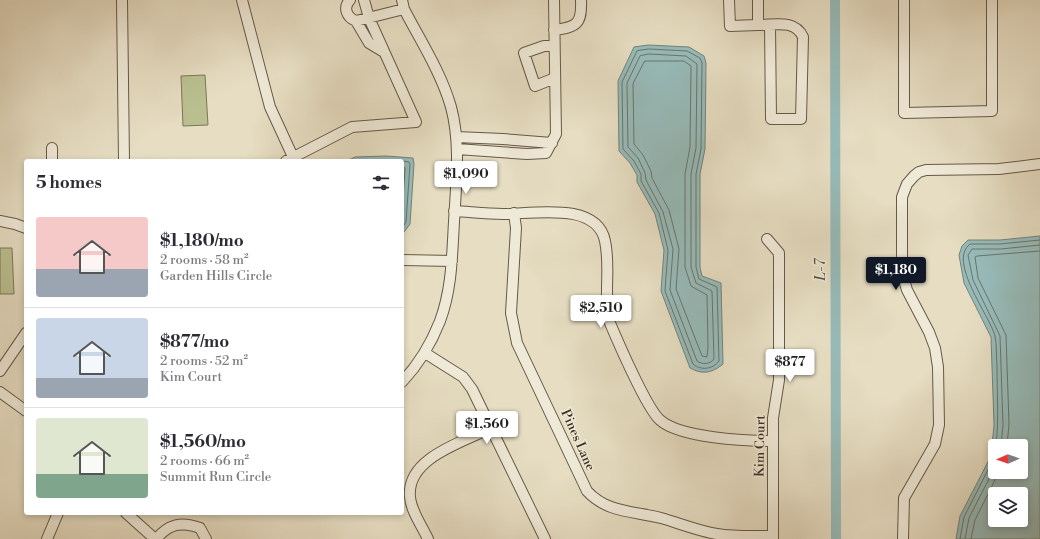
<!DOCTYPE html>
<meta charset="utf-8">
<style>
:root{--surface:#fff;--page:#f7f7f7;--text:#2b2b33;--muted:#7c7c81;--line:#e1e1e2;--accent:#111827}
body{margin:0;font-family:"Libre Bodoni",serif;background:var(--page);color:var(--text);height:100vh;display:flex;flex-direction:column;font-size:15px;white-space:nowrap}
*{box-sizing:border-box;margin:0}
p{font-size:13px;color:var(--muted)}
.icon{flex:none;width:22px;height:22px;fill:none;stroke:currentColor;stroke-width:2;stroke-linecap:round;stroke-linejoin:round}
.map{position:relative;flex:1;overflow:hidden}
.panel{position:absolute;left:24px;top:159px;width:380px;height:356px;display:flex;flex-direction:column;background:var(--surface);border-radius:4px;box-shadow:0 2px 6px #0003}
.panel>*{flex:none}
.needle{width:26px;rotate:268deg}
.buttons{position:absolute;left:988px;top:439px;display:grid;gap:8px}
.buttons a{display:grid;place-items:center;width:40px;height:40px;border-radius:4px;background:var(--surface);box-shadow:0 2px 6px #0003;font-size:20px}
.price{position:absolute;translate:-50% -34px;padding:0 9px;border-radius:4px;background:#fff;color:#222;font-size:13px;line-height:26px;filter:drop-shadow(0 1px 2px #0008)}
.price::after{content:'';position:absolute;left:50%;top:24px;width:12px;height:9px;margin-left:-6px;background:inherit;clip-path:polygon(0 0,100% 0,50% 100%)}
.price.active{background:var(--accent);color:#fff}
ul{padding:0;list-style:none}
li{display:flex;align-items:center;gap:12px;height:100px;padding:0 12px}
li+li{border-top:1px solid var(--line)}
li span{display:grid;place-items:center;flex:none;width:112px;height:80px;border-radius:4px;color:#555}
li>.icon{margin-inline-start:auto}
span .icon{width:48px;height:48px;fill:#fffc;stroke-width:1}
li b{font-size:17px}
h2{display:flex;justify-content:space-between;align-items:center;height:48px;padding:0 12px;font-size:17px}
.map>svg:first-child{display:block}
</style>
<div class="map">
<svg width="1040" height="539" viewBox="0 0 1040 539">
<rect width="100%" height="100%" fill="#e6ddc2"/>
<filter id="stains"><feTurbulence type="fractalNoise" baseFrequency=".005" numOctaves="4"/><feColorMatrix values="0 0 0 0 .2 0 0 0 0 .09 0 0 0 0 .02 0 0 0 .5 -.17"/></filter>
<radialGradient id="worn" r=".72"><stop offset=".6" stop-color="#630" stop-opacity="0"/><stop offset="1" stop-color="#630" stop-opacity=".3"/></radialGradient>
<!-- green -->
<path fill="#babf90" stroke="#7b7658" d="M 205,75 L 208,125 L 183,126 L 181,76 Z
M 0,248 L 12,248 L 14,294 L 0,294 Z"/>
<!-- water -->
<path fill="#97bbb9" stroke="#73827b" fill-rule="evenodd" d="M 648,45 L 689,47 L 704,56 L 706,63 L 705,149 L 700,174 L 700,267 L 702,276 L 721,283 L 723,364 C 712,373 703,375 690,368 L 661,291 L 664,250 L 655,214 L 637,182 L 637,175 L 630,163 L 619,151 L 618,81 L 634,47 Z
M 386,156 L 413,158 L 414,164 L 410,224 L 404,232 L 402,232 L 402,161 L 347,161 L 355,157 Z
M 1040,236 L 1040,539 L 956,539 L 960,516 L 991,456 L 994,425 L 991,337 L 964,283 L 959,255 L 962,246 L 968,240 L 1000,240 ZM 995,446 L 1021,446 L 1021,472 L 995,472 ZM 995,494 L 1021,494 L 1021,520 L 995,520 Z"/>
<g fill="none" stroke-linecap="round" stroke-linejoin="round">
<!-- shore -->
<path stroke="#6a746c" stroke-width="1" d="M 649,49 L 687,51 L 700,58 L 702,63 L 701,149 L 696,174 L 696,267 L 699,279 L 717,287 L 719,361 C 713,369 701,371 693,364 L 665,291 L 668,250 L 659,213 L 641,181 L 641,174 L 634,161 L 623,149 L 622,82 L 637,51 Z
M 649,54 L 686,56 L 697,64 L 696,148 L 691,174 L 691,267 L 696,283 L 712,291 L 714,359 C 711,364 702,365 697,361 L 670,290 L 673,249 L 663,212 L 646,180 L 645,173 L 638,158 L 628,147 L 627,83 L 640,56 Z
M 645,61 L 684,61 L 691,66 L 690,147 L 685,174 L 685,267 L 691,286 L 707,295 L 708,347 L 707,357 L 702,356 L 676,289 L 679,249 L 669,210 L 652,178 L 651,171 L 643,155 L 634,144 L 633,84 Z
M 356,161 L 397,161
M 402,161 L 409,162 L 410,164 L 406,222 L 402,228
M 402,166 L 405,168 L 402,216
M 996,446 C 999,419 997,393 997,366 C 996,357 997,345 995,336 C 990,316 947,261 970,244 L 1000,244 L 1040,240
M 1001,446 L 1003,425 L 1000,336 L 973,280 L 968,255 L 972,249 L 1001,249 L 1040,245
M 1007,446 L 1009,424 L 1006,335 L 978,278 L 975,257 L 977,256 L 1040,251
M 960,539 L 964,517 L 995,456
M 965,539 L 969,518 L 995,467
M 971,539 L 975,520 L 999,472"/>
<!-- canal -->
<path stroke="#97bbb9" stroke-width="10" d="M 835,0 L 836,539"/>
<defs>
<path id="minor" d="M 122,0 L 124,161
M 242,0 L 270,107 L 293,157
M 350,0 C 343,7 346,17 356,21 L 404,9
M 402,0 L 404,9 C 420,40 441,72 451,107 C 461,144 456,184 454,222 C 452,255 452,289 440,321 C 431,344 419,364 402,382
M 729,0 L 730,26 L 758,25
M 758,0 L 758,25 C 775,25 795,19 803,37 L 801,119 L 771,119 L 770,25
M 904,0 L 904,113 L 992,111 L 992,0
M 356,21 L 369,43 L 384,52
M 554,30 C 577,27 582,24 581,0
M 554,46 L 544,46 L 524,53 L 535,86 L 555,78
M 456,137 L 503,139 L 552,143
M 457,149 L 527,154 L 546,153 L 556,134 L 554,0
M 52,161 L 52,148
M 286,161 L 352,127 L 416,122 L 369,18 L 364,0
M 454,211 C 471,212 487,214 503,214 C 533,214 597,201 605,241 C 611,268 603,297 610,323 C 618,342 647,409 660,420 C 680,438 746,441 772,441
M 514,213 L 516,228 L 511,313 L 517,343 L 587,491 C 607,513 634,511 661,518 C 679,523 698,531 717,534 C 735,537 754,536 773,536
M 0,221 L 15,224 L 26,228
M 767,239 L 779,253 L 779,380 L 773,418 L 773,539
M 402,260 L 452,261
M 425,353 L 463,377 L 472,389 L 545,539
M 0,371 L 26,333
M 0,392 L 26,411
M 126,513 L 155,539
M 47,539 L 58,513
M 156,539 C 169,524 181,521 200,528 L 206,539
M 428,539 C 422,526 411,511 410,497 C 406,458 463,442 491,428
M 903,539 L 904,498 L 935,444 L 939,425 L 938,367 L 935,348 L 929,332 L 907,290 L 902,273 L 902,197 L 907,184 L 914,176 L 919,172 L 926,170 L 999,169 L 1040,164"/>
</defs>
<!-- minor casing -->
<use href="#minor" stroke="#665948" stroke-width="12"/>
<!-- minor -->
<use href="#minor" stroke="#efe9d7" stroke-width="10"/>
</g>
<g text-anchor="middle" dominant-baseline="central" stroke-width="3" stroke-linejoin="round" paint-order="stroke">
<!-- street labels -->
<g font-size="13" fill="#3c2d1f" stroke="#efe9d7">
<text transform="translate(578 440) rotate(66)">Pines Lane</text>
<text transform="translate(760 446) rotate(-89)">Kim Court</text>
</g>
<!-- water labels -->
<g font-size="14" font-style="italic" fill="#535046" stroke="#efe9d7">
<text transform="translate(821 270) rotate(-90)">L-7</text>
</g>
</g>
<rect width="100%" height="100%" filter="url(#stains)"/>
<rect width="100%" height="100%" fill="url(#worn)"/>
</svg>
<div class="buttons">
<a><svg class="needle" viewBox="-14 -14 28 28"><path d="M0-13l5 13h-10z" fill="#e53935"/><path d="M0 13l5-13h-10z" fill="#7c7c81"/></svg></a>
<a><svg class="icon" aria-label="layers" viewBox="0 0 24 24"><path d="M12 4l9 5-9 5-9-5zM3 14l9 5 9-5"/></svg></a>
</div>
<b class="price" style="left:466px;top:195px">$1,090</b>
<b class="price active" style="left:896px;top:291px">$1,180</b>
<b class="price" style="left:601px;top:329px">$2,510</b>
<b class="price" style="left:790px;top:383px">$877</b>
<b class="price" style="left:487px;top:445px">$1,560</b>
<section class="panel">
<h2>5 homes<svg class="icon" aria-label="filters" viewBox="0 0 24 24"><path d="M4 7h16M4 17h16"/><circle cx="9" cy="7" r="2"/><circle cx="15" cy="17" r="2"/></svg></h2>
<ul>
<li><span style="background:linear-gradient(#f6c9c9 65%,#9aa5b1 0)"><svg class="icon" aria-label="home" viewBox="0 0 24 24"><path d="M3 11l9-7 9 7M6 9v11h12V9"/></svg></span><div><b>$1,180/mo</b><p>2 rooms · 58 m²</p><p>Garden Hills Circle</p></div></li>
<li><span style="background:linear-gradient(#c9d6e8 75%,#9aa5b1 0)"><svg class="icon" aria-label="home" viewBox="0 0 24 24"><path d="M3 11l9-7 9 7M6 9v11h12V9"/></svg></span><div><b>$877/mo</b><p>2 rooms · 52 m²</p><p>Kim Court</p></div></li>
<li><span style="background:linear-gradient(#dfe7d0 70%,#7fa58c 0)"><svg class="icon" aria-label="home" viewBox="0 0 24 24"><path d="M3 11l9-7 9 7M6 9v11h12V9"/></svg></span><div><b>$1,560/mo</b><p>2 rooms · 66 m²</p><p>Summit Run Circle</p></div></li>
</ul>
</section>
</div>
